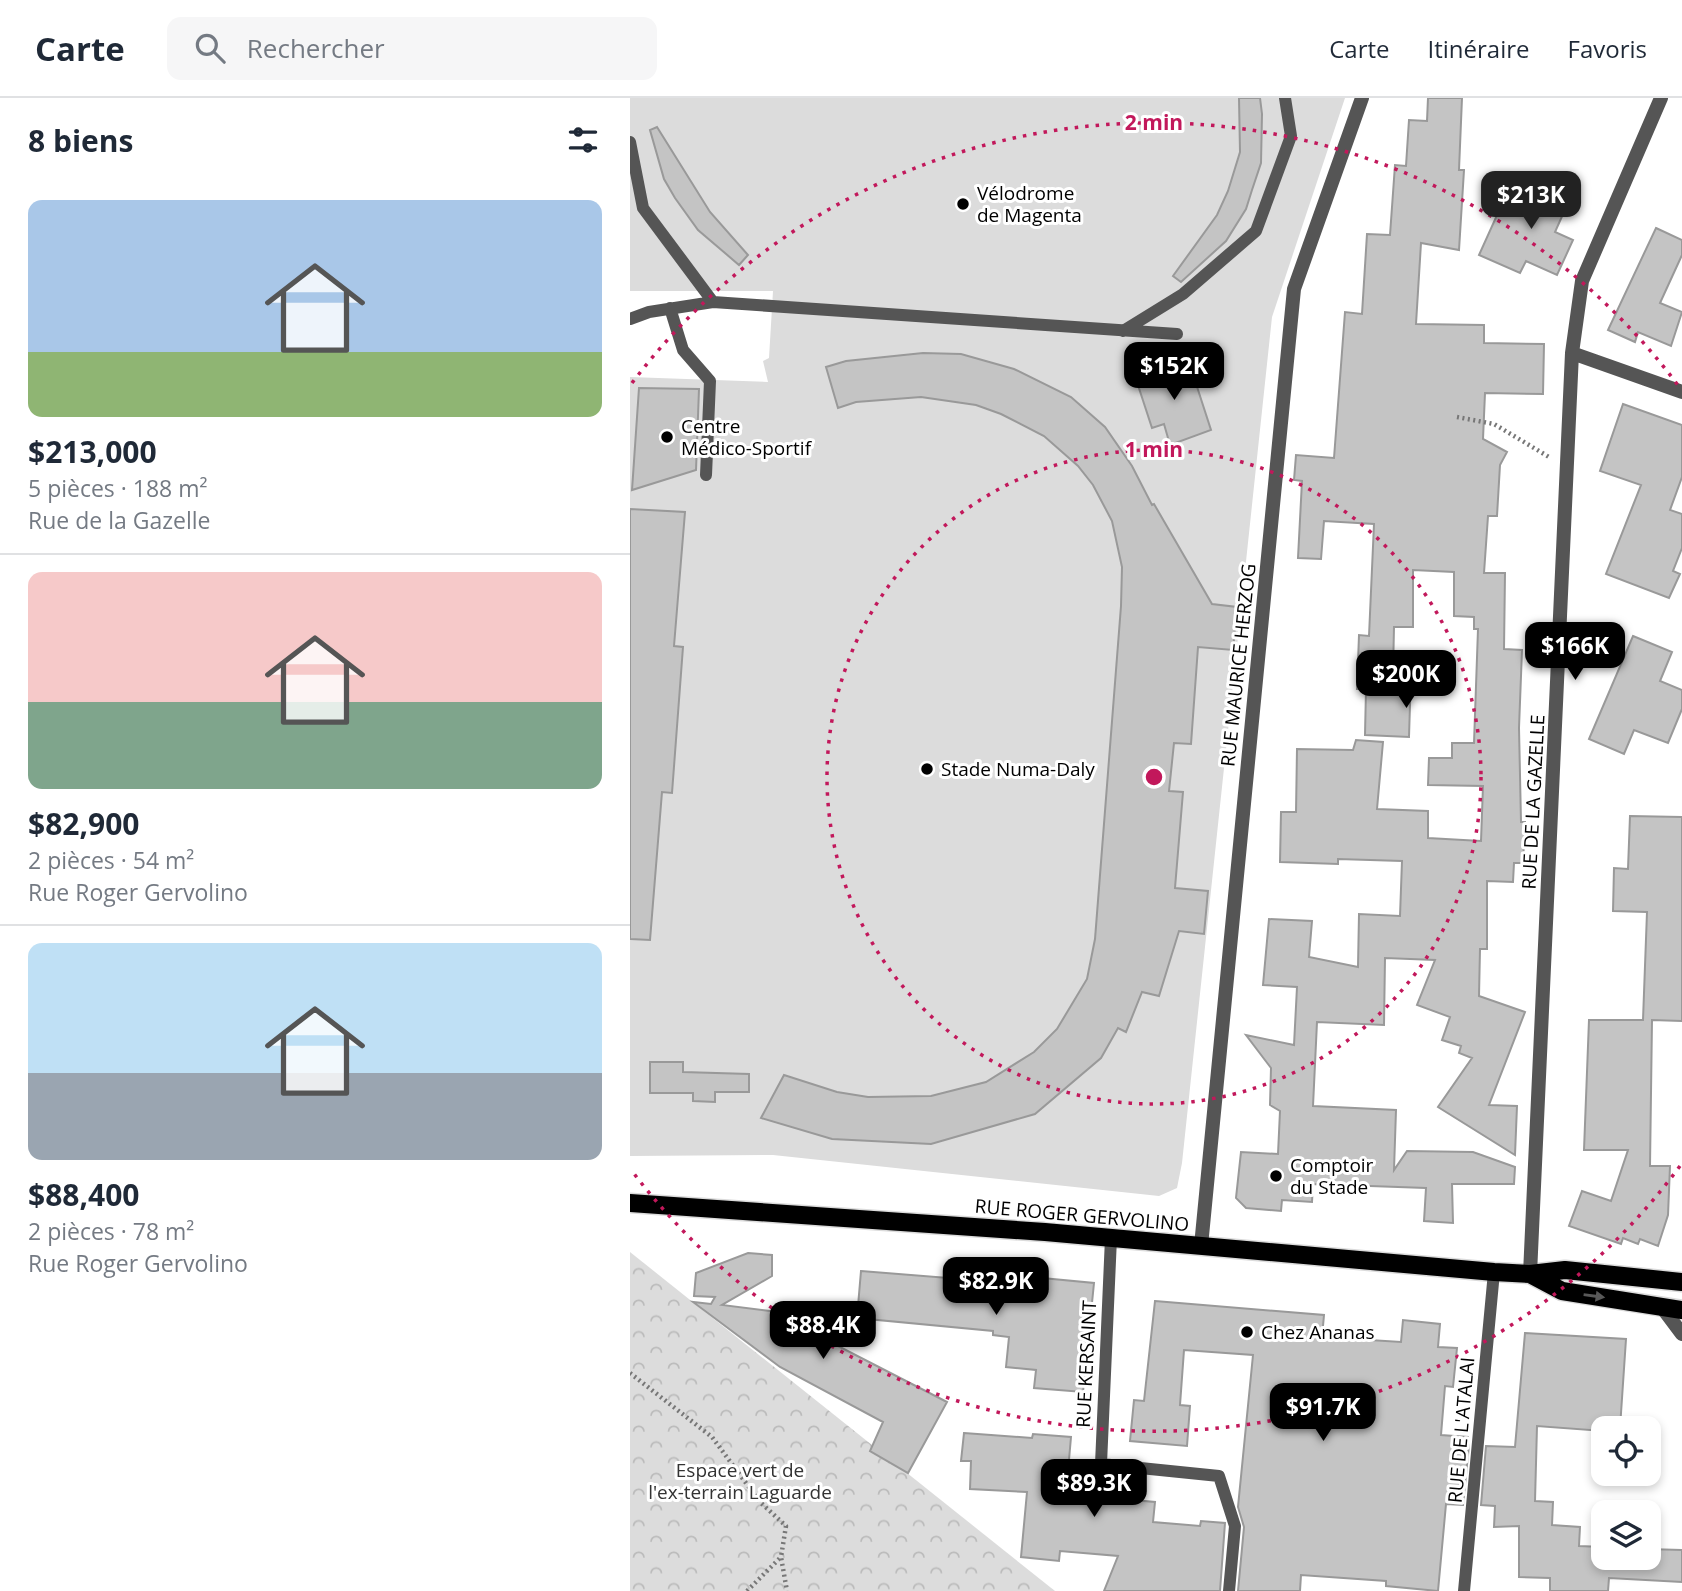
<!DOCTYPE html>
<html lang="fr">
<meta charset="utf-8">
<style>
:root{--surface:#fff;--page:#f6f6f7;--text:#1f2937;--muted:#747a83;--line:#e0e1e3;--accent:#000}
body{margin:0;font-family:"Open Sans",sans-serif;background:var(--page);color:var(--text);height:100vh;display:flex;flex-direction:column;font-size:26px;white-space:nowrap}
*{box-sizing:border-box;margin:0}
p{font-size:23px;color:var(--muted)}
.icon{flex:none;width:38px;height:38px;fill:none;stroke:currentColor;stroke-width:2;stroke-linecap:round;stroke-linejoin:round}
.map{position:relative;flex:1;overflow:hidden}
.drawer{display:flex;flex-direction:column;background:var(--surface);width:630px}
.drawer>*{flex:none}
.fabs{position:absolute;left:961px;top:1318px;display:grid;gap:14px}
.fabs a{display:grid;place-items:center;width:70px;height:70px;border-radius:14px;background:var(--surface);box-shadow:0 4px 10px #0003;font-size:35px}
.price{position:absolute;translate:-50% -60px;padding:0 16px;border-radius:14px;background:var(--accent);color:#fff;font-size:23px;line-height:46px;filter:drop-shadow(0 2px 4px #0008)}
.price::after{content:'';position:absolute;left:50%;top:42px;width:21px;height:16px;margin-left:-10px;background:inherit;clip-path:polygon(0 0,100% 0,50% 100%)}
.price.current{background:#222;color:#fff}
ul{padding:0;list-style:none}
li{display:grid;align-content:center;gap:14px;height:371px;padding:0 28px}
li+li{border-top:2px solid var(--line)}
li span{display:grid;place-items:center;height:217px;border-radius:14px;color:#555}
li>.icon{margin-inline-start:auto}
span .icon{width:126px;height:126px;fill:#fffc;stroke-width:1}
li b{font-size:30px}
h2{display:flex;justify-content:space-between;align-items:center;height:84px;padding:0 28px;font-size:30px}
header{display:flex;align-items:center;gap:42px;box-sizing:border-box;height:98px;padding:0 35px;background:var(--surface);border-bottom:2px solid var(--line)}
header strong{font-size:33px}
nav{display:flex;gap:38px;margin-inline-start:auto;font-size:24px}
.search{width:490px;height:63px;background:var(--page);display:flex;align-items:center;gap:18px;box-sizing:border-box;padding:0 24px;border-radius:14px;color:var(--muted);font-size:26px}
main{display:flex;flex:1;min-height:0}
.map>svg:first-child{display:block}
</style>
<header>
<strong>Carte</strong>
<div class="search"><svg class="icon" aria-label="search" viewBox="0 0 24 24"><circle cx="10" cy="10" r="6"/><path d="M15 15l6 6"/></svg>Rechercher</div>
<nav><a>Carte</a><a>Itinéraire</a><a>Favoris</a></nav>
</header>
<main>
<section class="drawer">
<h2>8 biens<svg class="icon" aria-label="filters" viewBox="0 0 24 24"><path d="M4 7h16M4 17h16"/><circle cx="9" cy="7" r="2"/><circle cx="15" cy="17" r="2"/></svg></h2>
<ul>
<li><span style="background:linear-gradient(#a9c7e8 70%,#8fb573 0)"><svg class="icon" aria-label="home" viewBox="0 0 24 24"><path d="M3 11l9-7 9 7M6 9v11h12V9"/></svg></span><div><b>$213,000</b><p>5 pièces · 188 m²</p><p>Rue de la Gazelle</p></div></li>
<li><span style="background:linear-gradient(#f6c9c9 60%,#7fa58c 0)"><svg class="icon" aria-label="home" viewBox="0 0 24 24"><path d="M3 11l9-7 9 7M6 9v11h12V9"/></svg></span><div><b>$82,900</b><p>2 pièces · 54 m²</p><p>Rue Roger Gervolino</p></div></li>
<li><span style="background:linear-gradient(#bfe0f5 60%,#9aa5b1 0)"><svg class="icon" aria-label="home" viewBox="0 0 24 24"><path d="M3 11l9-7 9 7M6 9v11h12V9"/></svg></span><div><b>$88,400</b><p>2 pièces · 78 m²</p><p>Rue Roger Gervolino</p></div></li>
</ul>
</section>
<div class="map">
<svg width="1052" height="1493" viewBox="0 0 1052 1493">
<defs>
<pattern id="forest-crowns" width="20" height="18" patternUnits="userSpaceOnUse" patternTransform="scale(1.75)"><rect width="20" height="18" fill="#dcdcdc"/><path d="M2 6a3 3 0 1 1 6 0M12 15a3 3 0 1 1 6 0" fill="none" stroke="#bbb"/></pattern>
</defs>
<rect width="100%" height="100%" fill="#fff"/>
<!-- forest -->
<path fill="url(#forest-crowns)" d="M 0,1154 L 425,1493 L 0,1493 Z"/>
<!-- garden -->
<path fill="#dcdcdc" d="M 0,0 L 715,0 L 642,219 L 552,1065 L 547,1090 L 529,1098 L 143,1057 L 0,1058 L 0,279 L 138,284 L 133,263 L 139,260 L 143,193 L 0,193 Z"/>
<!-- building -->
<path fill="#c4c4c4" stroke="#999" stroke-width="2" d="M 609,0 L 630,0 L 632,16 L 631,65 L 622,92 L 616,111 L 596,143 L 551,184 L 543,178 L 587,117 L 598,93 L 610,54 Z
M 798,0 L 832,0 L 829,72 L 834,72 L 829,152 L 791,145 L 786,226 L 854,227 L 854,245 L 914,246 L 913,296 L 855,295 L 853,341 L 877,354 L 870,367 L 867,418 L 858,418 L 854,475 L 875,475 L 874,551 L 892,552 L 889,630 L 891,724 L 895,724 L 893,765 L 884,765 L 883,784 L 857,783 L 857,851 L 850,851 L 849,898 L 895,914 L 859,1007 L 887,1008 L 885,1057 L 808,1009 L 842,960 L 829,955 L 831,948 L 812,942 L 820,919 L 787,907 L 805,862 L 755,860 L 754,927 L 687,924 L 683,1008 L 766,1012 L 764,1072 L 777,1053 L 843,1054 L 885,1069 L 884,1086 L 822,1086 L 823,1125 L 794,1123 L 796,1090 L 683,1086 L 682,1104 L 652,1102 L 651,1113 L 616,1110 L 606,1100 L 611,1054 L 648,1056 L 650,1013 L 640,1007 L 641,970 L 616,937 L 664,947 L 667,889 L 633,887 L 639,821 L 682,823 L 679,859 L 728,869 L 729,816 L 770,818 L 772,763 L 708,761 L 708,766 L 650,764 L 651,714 L 666,714 L 667,651 L 723,652 L 726,642 L 753,644 L 747,711 L 798,713 L 798,740 L 851,743 L 853,688 L 798,687 L 799,660 L 822,660 L 822,645 L 844,645 L 848,531 L 844,531 L 844,519 L 824,518 L 824,474 L 783,472 L 783,529 L 764,529 L 763,575 L 781,575 L 779,639 L 735,637 L 736,591 L 727,591 L 729,537 L 739,538 L 744,426 L 694,423 L 691,461 L 668,460 L 672,383 L 664,382 L 666,357 L 704,360 L 715,214 L 732,216 L 737,136 L 760,137 L 765,67 L 776,68 L 779,22 L 797,23 Z
M 27,29 L 80,114 L 118,157 L 109,167 L 68,132 L 45,100 L 34,81 L 20,32 Z
M 903,79 L 942,96 L 925,134 L 943,142 L 927,177 L 896,163 L 890,175 L 849,157 L 872,106 L 888,113 Z
M 1026,130 L 1052,142 L 1052,157 L 1030,205 L 1052,214 L 1041,248 L 1008,234 L 1005,244 L 978,232 Z
M 293,255 L 331,256 L 384,271 L 441,299 L 475,329 L 502,368 L 522,407 L 524,406 L 582,506 L 607,509 L 603,552 L 568,549 L 561,646 L 544,645 L 539,693 L 553,694 L 545,790 L 578,793 L 574,836 L 549,833 L 529,898 L 512,894 L 496,934 L 488,930 L 471,960 L 405,1016 L 301,1046 L 202,1041 L 131,1020 L 154,977 L 207,994 L 238,999 L 301,998 L 356,984 L 404,954 L 427,931 L 457,881 L 465,841 L 491,508 L 492,469 L 482,423 L 463,387 L 448,368 L 414,338 L 371,316 L 346,307 L 291,299 L 226,304 L 208,310 L 196,269 L 216,263 Z
M 558,261 L 581,332 L 540,347 L 534,326 L 522,330 L 506,281 Z
M 9,290 L 69,291 L 66,372 L 2,392 Z
M 993,306 L 1052,327 L 1052,379 L 1040,412 L 1052,416 L 1052,450 L 1043,473 L 1050,476 L 1039,500 L 976,476 L 1011,387 L 970,373 Z
M 0,411 L 55,414 L 44,548 L 53,549 L 42,695 L 32,694 L 20,842 L 0,841 Z
M 1003,538 L 1042,554 L 1030,583 L 1052,592 L 1052,611 L 1038,645 L 1004,632 L 994,656 L 959,641 Z
M 1000,718 L 1052,719 L 1052,923 L 1022,922 L 1020,1068 L 1040,1068 L 1038,1117 L 1028,1148 L 1010,1141 L 1008,1146 L 993,1140 L 991,1146 L 939,1128 L 952,1093 L 981,1103 L 998,1052 L 954,1052 L 959,922 L 1013,922 L 1017,814 L 983,813 L 984,770 L 998,771 Z
M 20,964 L 53,964 L 53,974 L 119,976 L 119,994 L 85,994 L 85,1004 L 63,1003 L 63,995 L 20,995 Z
M 118,1155 L 142,1157 L 142,1178 L 92,1207 L 140,1213 L 317,1304 L 278,1375 L 240,1353 L 253,1324 L 150,1269 L 63,1204 L 81,1206 L 85,1199 L 64,1198 L 66,1175 Z
M 231,1173 L 368,1184 L 369,1176 L 464,1185 L 453,1294 L 404,1290 L 406,1272 L 376,1269 L 379,1239 L 363,1237 L 363,1233 L 227,1220 Z
M 525,1203 L 694,1217 L 692,1239 L 771,1244 L 773,1222 L 810,1226 L 808,1249 L 827,1250 L 823,1289 L 815,1288 L 811,1337 L 838,1339 L 839,1347 L 833,1407 L 816,1406 L 808,1493 L 756,1488 L 756,1483 L 671,1477 L 670,1493 L 608,1493 L 614,1429 L 608,1409 L 623,1257 L 554,1252 L 550,1307 L 560,1308 L 557,1348 L 500,1343 L 504,1302 L 514,1303 Z
M 895,1235 L 996,1241 L 990,1330 L 973,1330 L 973,1333 L 907,1328 L 905,1403 L 923,1404 L 922,1427 L 950,1429 L 949,1448 L 973,1449 L 973,1460 L 1018,1460 L 1018,1451 L 1052,1452 L 1052,1484 L 979,1480 L 978,1493 L 920,1493 L 920,1480 L 889,1479 L 889,1428 L 864,1429 L 865,1408 L 851,1407 L 856,1348 L 885,1349 Z
M 334,1335 L 402,1340 L 403,1336 L 441,1339 L 436,1396 L 525,1404 L 523,1424 L 570,1428 L 571,1423 L 595,1425 L 590,1493 L 474,1493 L 488,1458 L 430,1453 L 429,1463 L 391,1459 L 397,1394 L 340,1391 L 341,1363 L 331,1363 Z"/>
<g fill="none" stroke-linecap="round" stroke-linejoin="round">
<defs>
<path id="primary" d="M 0,1105 L 415,1134 L 864,1174 L 900,1176 L 935,1172 L 1052,1184
M 900,1176 L 932,1193 L 1052,1212"/>
</defs>
<!-- primary casing -->
<use href="#primary" stroke="#dbdbdb" stroke-width="21"/>
<!-- path -->
<path stroke="#777" stroke-width="4.5" stroke-dasharray="2 3.5" stroke-linecap="butt" d="M 827,319 L 864,326 L 919,359
M 0,1275 L 82,1339 L 130,1404 L 156,1428 L 151,1459 L 157,1493
M 117,1493 L 150,1460"/>
<!-- lane -->
<path stroke="#555" stroke-width="12" d="M 0,44 L 13,110 L 83,204
M 40,210 L 53,252 L 80,283 L 76,377
M 0,221 L 19,214 L 83,204 L 547,236
M 493,233 L 553,196 L 626,133 L 661,38 L 655,0
M 481,1140 L 471,1366 L 589,1378 L 605,1428 L 599,1493
M 834,1493 L 864,1174"/>
<!-- street -->
<path stroke="#555" stroke-width="14" d="M 942,255 L 1052,294
M 571,1148 L 664,191 L 732,0
M 900,1176 L 942,255 L 952,183 L 1031,0
M 1031,1208 L 1052,1236"/>
<!-- primary -->
<use href="#primary" stroke="#000" stroke-width="18"/>
</g>
<!-- one-way arrows -->
<defs><path id="oneway-solid" d="M-6-.8H1V-3.2L6.5 0L1 3.2V.8H-6Z" transform="scale(1.75)"/></defs>
<use fill="#595959" href="#oneway-solid" transform="translate(964 1198) rotate(8)"/>
<!-- distance rings -->
<g fill="none" stroke="#c2185b" stroke-width="3.5" stroke-dasharray="3.5 7">
<circle cx="524" cy="679" r="327"/>
<path d="M1050 1068A654 654 0 0 1 2 1073M2 285A654 654 0 0 1 1050 290"/>
</g>
<!-- markers -->
<g fill="#000" stroke="#fff" stroke-width="2.5">
<circle cx="333" cy="106" r="7"/>
<circle cx="37" cy="339" r="7"/>
<circle cx="297" cy="671" r="7"/>
<circle cx="646" cy="1078" r="7"/>
<circle cx="617" cy="1234" r="7"/>
</g>
<g text-anchor="middle" dominant-baseline="central" stroke-width="6" stroke-linejoin="round" paint-order="stroke">
<!-- poi labels -->
<g font-size="19" fill="#000" stroke="#fff" text-anchor="start">
<text x="347" y="95">Vélodrome<tspan x="347" dy="22">de Magenta</tspan></text>
<text x="51" y="328">Centre<tspan x="51" dy="22">Médico-Sportif</tspan></text>
<text x="311" y="671">Stade Numa-Daly</text>
<text x="660" y="1067">Comptoir<tspan x="660" dy="22">du Stade</tspan></text>
<text x="631" y="1234">Chez Ananas</text>
</g>
<!-- street labels -->
<g font-size="19" fill="#000" stroke="#fff">
<text transform="translate(608 567) rotate(-84)">RUE MAURICE HERZOG</text>
<text transform="translate(903 704) rotate(-87)">RUE DE LA GAZELLE</text>
<text transform="translate(452 1117) rotate(5)">RUE ROGER GERVOLINO</text>
<text transform="translate(456 1266) rotate(-87)">RUE KERSAINT</text>
<text transform="translate(831 1332) rotate(-85)">RUE DE L'ATALAI</text>
</g>
<!-- park labels -->
<g font-size="19" fill="#333" stroke="#fff">
<text x="110" y="1372">Espace vert de<tspan x="110" dy="22">l'ex-terrain Laguarde</tspan></text>
</g>
</g>
<circle cx="524" cy="679" r="10" fill="#c2185b" stroke="#fff" stroke-width="3.5"/>
<g font-size="21" text-anchor="middle" font-weight="bold" fill="#c2185b" stroke="#fff" stroke-width="6" stroke-linejoin="round" paint-order="stroke">
<text x="524" y="32">2 min</text>
<text x="524" y="359">1 min</text>
</g>
</svg>
<div class="fabs">
<a><svg class="icon" aria-label="locate" viewBox="0 0 24 24"><circle cx="12" cy="12" r="6"/><path d="M12 2v4M12 18v4M2 12h4M18 12h4"/></svg></a>
<a><svg class="icon" aria-label="layers" viewBox="0 0 24 24"><path d="M12 4l9 5-9 5-9-5zM3 14l9 5 9-5"/></svg></a>
</div>
<b class="price current" style="left:901px;top:133px">$213K</b>
<b class="price" style="left:544px;top:304px">$152K</b>
<b class="price" style="left:945px;top:584px">$166K</b>
<b class="price" style="left:776px;top:612px">$200K</b>
<b class="price" style="left:366px;top:1219px">$82.9K</b>
<b class="price" style="left:193px;top:1263px">$88.4K</b>
<b class="price" style="left:693px;top:1345px">$91.7K</b>
<b class="price" style="left:464px;top:1421px">$89.3K</b>
</div>
</main>
